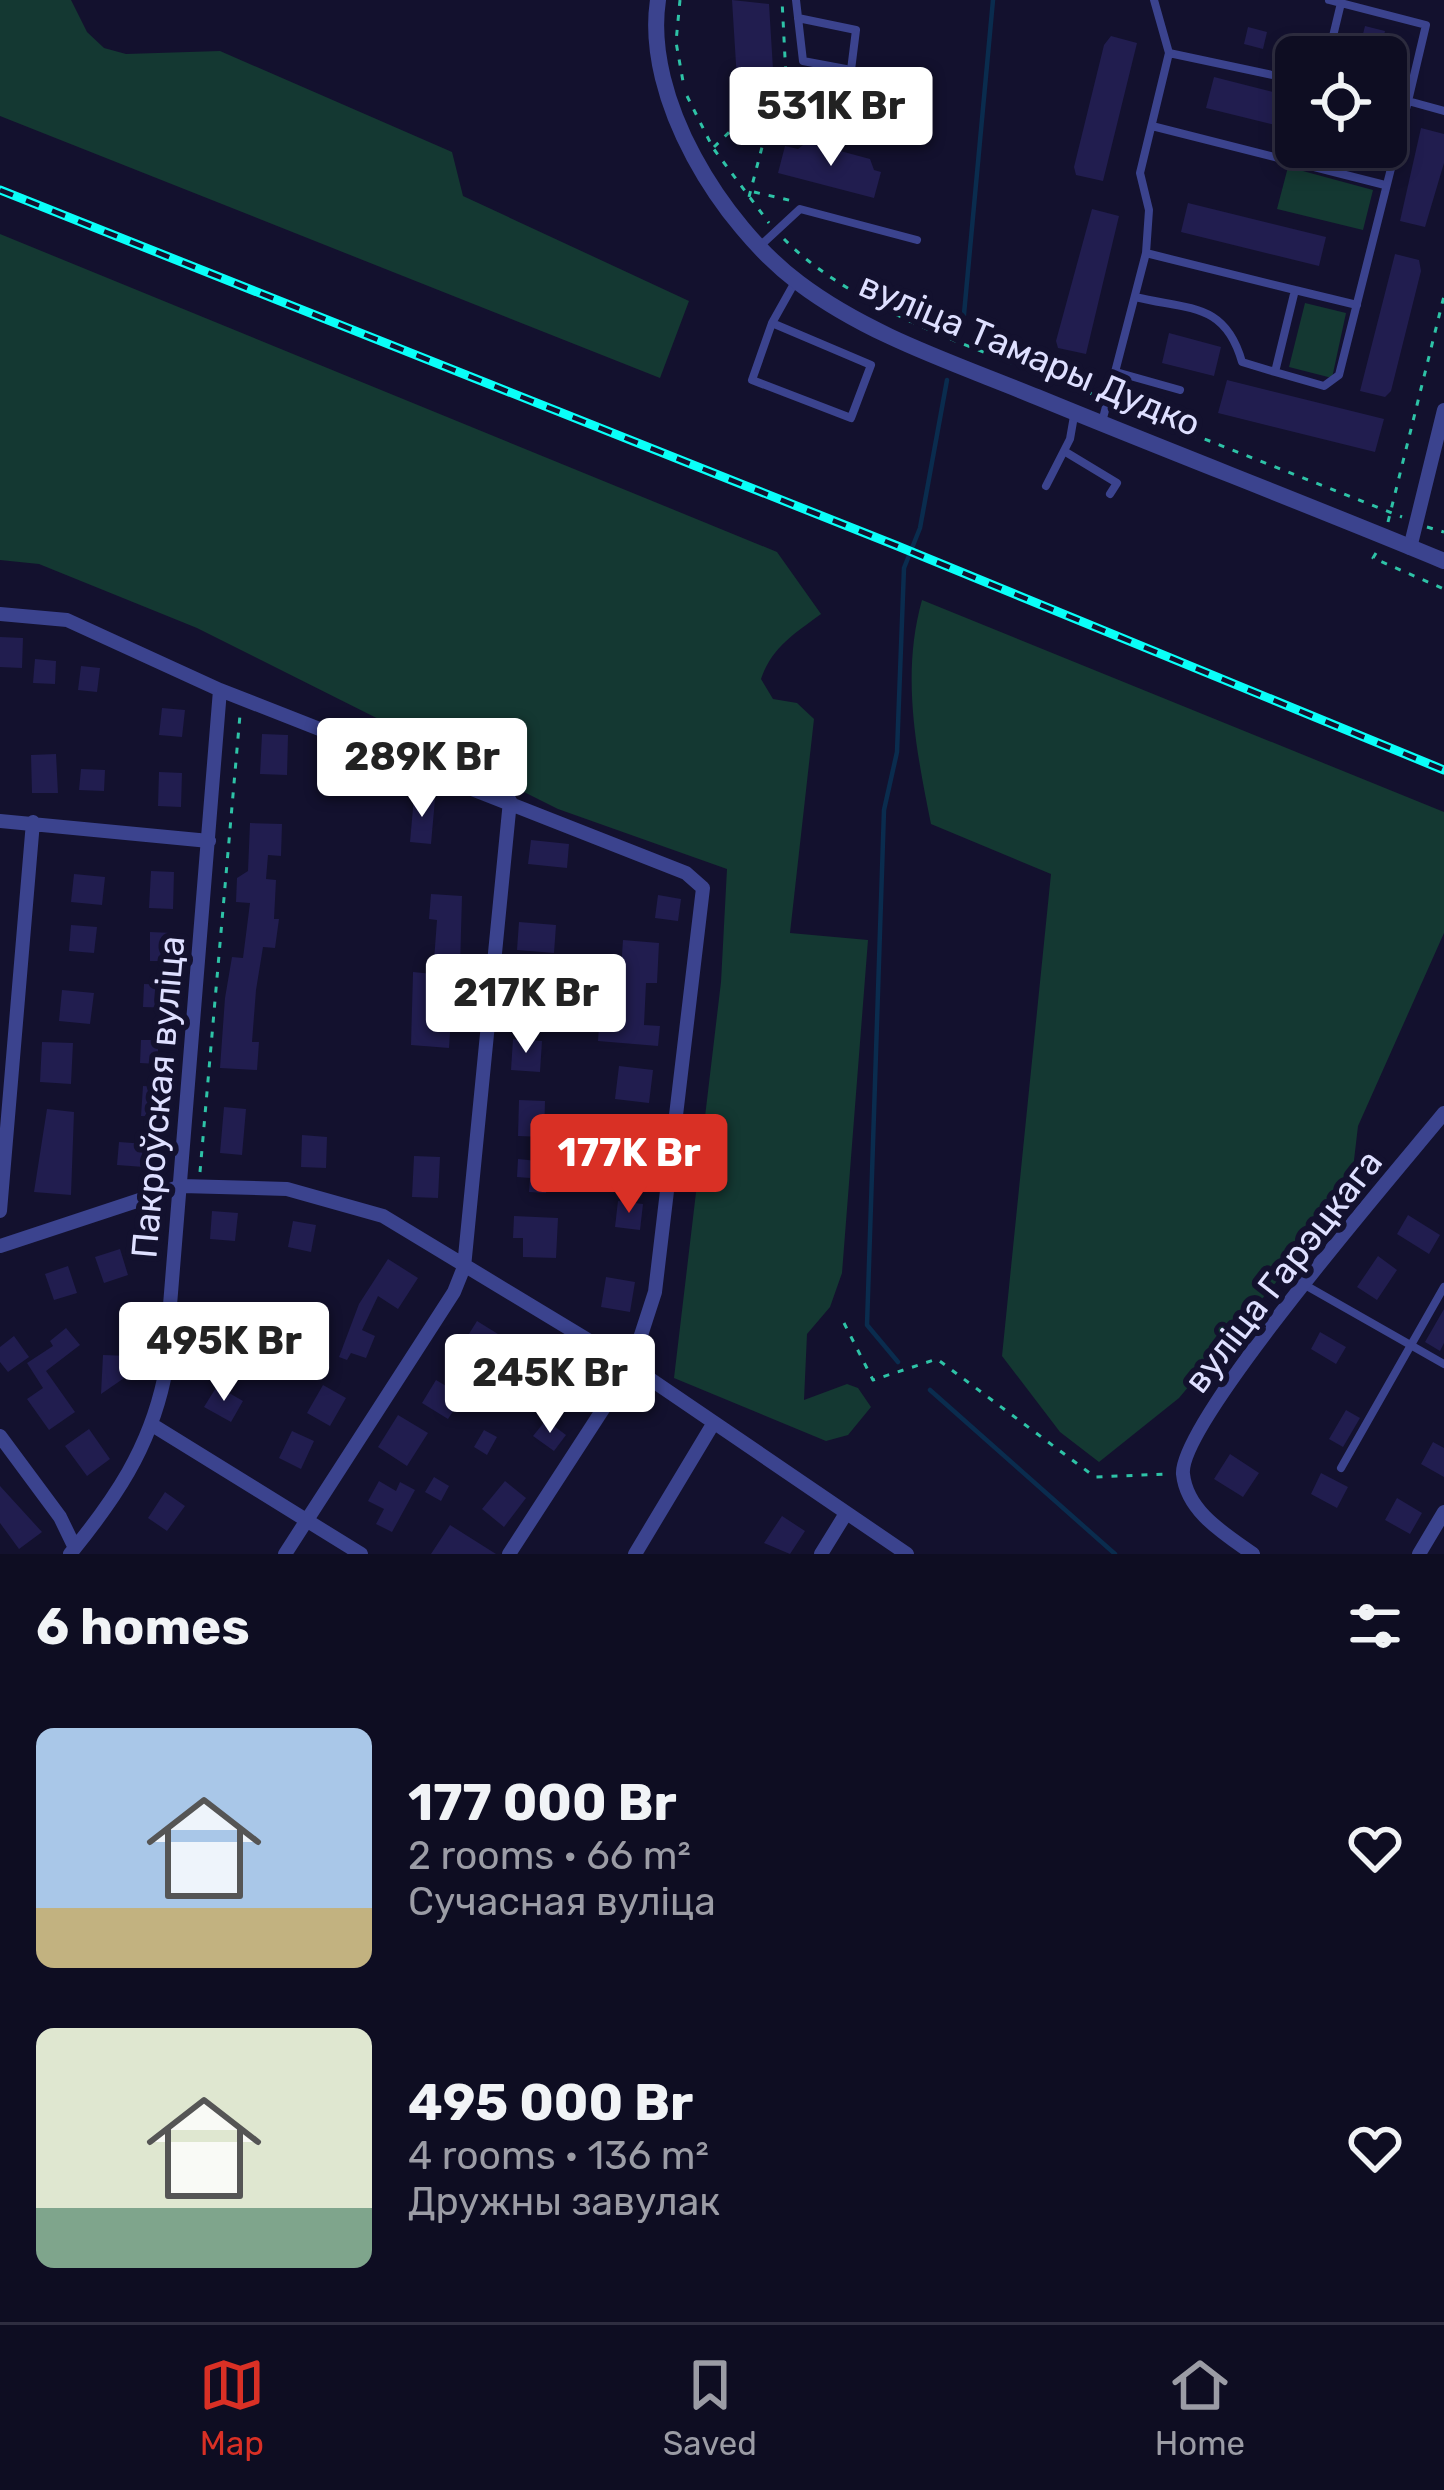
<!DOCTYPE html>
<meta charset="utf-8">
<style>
:root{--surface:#0e0d22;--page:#1c1b2f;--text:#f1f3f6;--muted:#9b9ca5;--line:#2e2d40;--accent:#d93025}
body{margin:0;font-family:Rubik,sans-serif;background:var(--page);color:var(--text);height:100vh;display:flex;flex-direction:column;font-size:45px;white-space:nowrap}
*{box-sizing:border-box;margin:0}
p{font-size:39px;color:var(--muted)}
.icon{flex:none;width:66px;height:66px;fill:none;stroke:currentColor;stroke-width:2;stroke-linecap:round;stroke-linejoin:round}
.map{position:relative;height:1554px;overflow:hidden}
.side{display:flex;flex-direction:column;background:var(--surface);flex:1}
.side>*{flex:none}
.controls{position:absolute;left:1275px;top:36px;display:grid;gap:24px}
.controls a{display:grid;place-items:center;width:132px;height:132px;border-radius:18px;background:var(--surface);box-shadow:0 6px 18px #0003,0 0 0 3px var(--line);font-size:60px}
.price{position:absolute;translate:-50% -102px;padding:0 27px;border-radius:12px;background:#fff;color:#222;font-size:39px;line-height:78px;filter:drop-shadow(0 3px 6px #0008)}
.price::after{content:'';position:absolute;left:50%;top:72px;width:36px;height:27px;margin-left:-18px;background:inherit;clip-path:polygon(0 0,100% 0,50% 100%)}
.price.current{background:var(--accent);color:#fff}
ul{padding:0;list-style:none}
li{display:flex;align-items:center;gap:36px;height:300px;padding:0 36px}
li span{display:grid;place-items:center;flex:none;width:336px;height:240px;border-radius:18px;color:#555}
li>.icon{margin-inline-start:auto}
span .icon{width:144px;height:144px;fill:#fffc;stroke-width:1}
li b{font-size:51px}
h2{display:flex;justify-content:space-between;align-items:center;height:144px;padding:0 36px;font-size:51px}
.menu{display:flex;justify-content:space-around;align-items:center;height:168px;border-top:3px solid var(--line);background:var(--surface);font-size:33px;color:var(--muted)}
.menu a{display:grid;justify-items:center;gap:6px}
.menu .current{color:var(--accent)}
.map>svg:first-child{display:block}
</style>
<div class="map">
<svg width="1444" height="1554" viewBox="0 0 1444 1554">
<rect width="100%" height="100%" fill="#13112e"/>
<!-- green -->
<path fill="#143832" d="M 0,0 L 71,0 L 87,32 L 104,48 L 126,54 L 220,51 L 452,152 L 463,196 L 689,301 L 660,378 L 0,116 Z
M 801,77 L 817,80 L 812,114 L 796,111 Z
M 1288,167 L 1373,190 L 1363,230 L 1277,209 Z
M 0,234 L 777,552 L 821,614 C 794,634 772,647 761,679 L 773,699 L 797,703 L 814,719 L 790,933 L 868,940 L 842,1273 L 830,1307 L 807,1334 L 804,1400 L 847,1384 L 858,1388 L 871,1407 L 848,1435 L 826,1441 L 674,1378 L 721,982 L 727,869 L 558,809 L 197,628 L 39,564 L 0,560 Z
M 1305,303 L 1346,313 L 1332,378 L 1289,367 Z
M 922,600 L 1444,812 L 1444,933 L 1358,1126 L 1350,1194 L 1179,1398 L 1099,1462 L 1060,1432 L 1002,1356 L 1051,874 L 931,824 C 916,749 901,675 922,600 Z"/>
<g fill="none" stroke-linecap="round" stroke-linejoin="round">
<!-- stream -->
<path stroke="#0a2c4e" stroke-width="4.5" d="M 963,325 L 993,0
M 898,1362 L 867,1325 L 884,810 L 897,752 L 904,568 L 920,528 L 947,380
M 930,1390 L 1115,1554"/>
</g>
<!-- building -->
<path fill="#211d4f" d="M 732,0 L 769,4 L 773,69 L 768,69 L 768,78 L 737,80 Z
M 1365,26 L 1385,31 L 1380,51 L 1360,46 Z
M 1248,27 L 1267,32 L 1263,49 L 1244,44 Z
M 1111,36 L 1137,43 L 1103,181 L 1076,175 L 1074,167 L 1104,45 Z
M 1214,77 L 1296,98 L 1296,130 L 1206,108 Z
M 1421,128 L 1444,134 L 1444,163 L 1425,227 L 1400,221 Z
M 807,142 L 870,159 L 874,170 L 881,172 L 874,198 L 778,173 L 785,146 L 798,149 Z
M 1188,203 L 1326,237 L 1319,266 L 1181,232 Z
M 1092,209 L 1119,216 L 1086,354 L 1058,348 L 1056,341 Z
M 1395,254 L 1419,260 L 1421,271 L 1391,391 L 1385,397 L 1360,391 Z
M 1169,333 L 1221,347 L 1214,376 L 1162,363 Z
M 1227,380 L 1384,419 L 1375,452 L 1218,413 Z
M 0,637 L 23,638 L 22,668 L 0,667 Z
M 35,659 L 56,661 L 55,684 L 33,683 Z
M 81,666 L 100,668 L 97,692 L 78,690 Z
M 162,708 L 185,710 L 182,737 L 159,735 Z
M 262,734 L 288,735 L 287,775 L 260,774 Z
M 56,754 L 58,793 L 32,793 L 31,755 Z
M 327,756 L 356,758 L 354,785 L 325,783 Z
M 81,769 L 105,770 L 104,791 L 79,790 Z
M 159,772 L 182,773 L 181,807 L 158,806 Z
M 414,797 L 435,799 L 431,844 L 410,842 Z
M 250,823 L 282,824 L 281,856 L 268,855 L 266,879 L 276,880 L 274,919 L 279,919 L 275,948 L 263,947 L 256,990 L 252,1042 L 259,1042 L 257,1070 L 220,1068 L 225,998 L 232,957 L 243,958 L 250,903 L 236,902 L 237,878 L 248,871 Z
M 531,840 L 569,844 L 567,868 L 528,864 Z
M 151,871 L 174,872 L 173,909 L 149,908 Z
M 74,874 L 105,877 L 102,905 L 71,902 Z
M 431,894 L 462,896 L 460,967 L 451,967 L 446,1017 L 451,1017 L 449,1048 L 411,1045 L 413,972 L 433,974 L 437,920 L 429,919 Z
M 658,895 L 681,899 L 678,921 L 655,918 Z
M 519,922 L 556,925 L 554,953 L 517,950 Z
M 71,925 L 97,927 L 94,953 L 69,951 Z
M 150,932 L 172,933 L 171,961 L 150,961 Z
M 623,940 L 659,943 L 657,983 L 646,983 L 644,1025 L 660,1026 L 658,1046 L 598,1041 L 601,999 L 619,1000 Z
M 524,978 L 547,980 L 544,1017 L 514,1010 L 515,986 L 524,986 Z
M 144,984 L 171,985 L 171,1008 L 143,1007 Z
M 62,990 L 94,993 L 90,1024 L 59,1021 Z
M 513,1039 L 542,1041 L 540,1072 L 511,1070 Z
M 141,1040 L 158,1040 L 158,1064 L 140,1063 Z
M 42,1042 L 73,1043 L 71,1084 L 40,1082 Z
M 619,1066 L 653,1070 L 649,1103 L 615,1099 Z
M 143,1086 L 162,1087 L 160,1117 L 141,1116 Z
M 519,1100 L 545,1101 L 544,1137 L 518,1136 Z
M 224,1107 L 246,1109 L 242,1155 L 220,1153 Z
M 47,1109 L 74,1112 L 71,1195 L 34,1192 Z
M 302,1135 L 327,1137 L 326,1168 L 301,1167 Z
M 634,1138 L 655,1141 L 651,1170 L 629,1167 Z
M 119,1142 L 146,1144 L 144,1167 L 117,1165 Z
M 414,1156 L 440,1157 L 438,1198 L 412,1197 Z
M 518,1159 L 548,1162 L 546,1193 L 529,1192 L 530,1178 L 517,1177 Z
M 618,1201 L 643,1204 L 640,1230 L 615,1227 Z
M 212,1211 L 238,1213 L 235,1241 L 210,1239 Z
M 1408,1215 L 1440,1235 L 1429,1254 L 1397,1234 Z
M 514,1216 L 558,1218 L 556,1258 L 523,1257 L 523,1238 L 513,1238 Z
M 293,1221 L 316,1225 L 311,1252 L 288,1247 Z
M 120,1249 L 128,1275 L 104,1283 L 95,1257 Z
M 1378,1256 L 1397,1270 L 1377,1300 L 1357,1287 Z
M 388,1259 L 418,1278 L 398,1309 L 378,1296 L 362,1330 L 375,1336 L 366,1358 L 351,1353 L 347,1360 L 339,1357 L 359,1304 Z
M 68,1266 L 77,1293 L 54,1300 L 45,1274 Z
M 606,1277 L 635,1282 L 630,1312 L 601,1307 Z
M 215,1306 L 245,1307 L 243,1353 L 213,1351 Z
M 1444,1309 L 1444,1343 L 1440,1351 L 1425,1342 Z
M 477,1321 L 506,1339 L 489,1368 L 459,1350 Z
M 66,1328 L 80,1345 L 46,1371 L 75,1412 L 49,1430 L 27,1399 L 43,1388 L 27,1363 L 53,1346 L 50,1341 Z
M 1320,1332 L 1346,1347 L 1336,1364 L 1311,1349 Z
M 14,1336 L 29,1357 L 8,1372 L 0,1362 L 0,1347 Z
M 305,1339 L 328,1350 L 321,1364 L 298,1353 Z
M 103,1355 L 130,1356 L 130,1374 L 101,1394 Z
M 568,1365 L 592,1379 L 579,1400 L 556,1385 Z
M 526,1368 L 546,1380 L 532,1403 L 512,1390 Z
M 436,1380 L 463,1396 L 448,1419 L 422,1403 Z
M 323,1385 L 346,1398 L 330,1426 L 307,1413 Z
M 217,1386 L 243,1401 L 231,1422 L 204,1407 Z
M 1346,1410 L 1360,1418 L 1343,1447 L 1329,1439 Z
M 398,1415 L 428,1433 L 407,1466 L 378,1447 Z
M 546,1420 L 566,1435 L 554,1451 L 533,1436 Z
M 89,1429 L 110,1459 L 87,1476 L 65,1446 Z
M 484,1430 L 497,1437 L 487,1455 L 474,1447 Z
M 292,1431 L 314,1441 L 301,1469 L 279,1458 Z
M 1433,1442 L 1444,1448 L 1444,1477 L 1421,1464 Z
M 1230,1454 L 1259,1473 L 1243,1497 L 1214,1479 Z
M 1321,1473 L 1348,1487 L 1337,1508 L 1311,1494 Z
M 434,1477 L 449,1486 L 441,1501 L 425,1492 Z
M 379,1481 L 396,1491 L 400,1482 L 415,1490 L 392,1532 L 376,1524 L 384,1509 L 368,1501 Z
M 505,1481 L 526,1498 L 504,1527 L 482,1509 Z
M 0,1486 L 42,1532 L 19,1549 L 0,1523 Z
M 165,1492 L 185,1506 L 167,1531 L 148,1518 Z
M 1397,1498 L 1422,1513 L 1410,1534 L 1385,1520 Z
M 782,1516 L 805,1531 L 790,1554 L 764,1543 Z
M 450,1525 L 496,1554 L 431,1554 Z"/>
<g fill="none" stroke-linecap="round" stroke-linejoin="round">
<!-- path -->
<path stroke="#2ec3a7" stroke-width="3" stroke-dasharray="6 9" stroke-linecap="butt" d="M 680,0 L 676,42 L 684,87
M 687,96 L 713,148 L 769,223
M 714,147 L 786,77 L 782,0
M 754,192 L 793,201
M 749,197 L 778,86
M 784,239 C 859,315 997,355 1095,395
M 1121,406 L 1402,517
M 1388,522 L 1444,296
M 1427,527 L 1444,532
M 1376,553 L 1373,558 L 1444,589
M 200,1172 L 240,715
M 844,1323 L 873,1380 L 937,1359 L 1095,1477 L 1167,1474"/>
<!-- service -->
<path stroke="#3b438e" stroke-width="8" d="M 796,0 L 803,61 L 851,70 L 856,30 L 798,18
M 1154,0 L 1169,53 L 1296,80
M 1329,0 L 1426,25 L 1408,101 L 1386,97
M 1328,57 L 1341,3
M 1152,126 L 1385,185
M 761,245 L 800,209 L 917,240
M 1146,253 L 1295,290
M 1135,297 C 1189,310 1225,302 1242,362 L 1275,372
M 1357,305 L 1295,290 L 1275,372 L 1324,386 L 1339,375 L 1408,101 L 1444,111
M 772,323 L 871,365 L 851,418 L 752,380 L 772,323 L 795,282
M 1116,372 L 1180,390
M 1102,422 L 1146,253 L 1149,210 L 1140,173 L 1169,53
M 1064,451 L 1117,483 L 1110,494
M 1046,486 L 1070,439 L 1074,416
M 1305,1285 L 1444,1364
M 1341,1468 L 1444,1287"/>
<!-- minor -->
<path stroke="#3b438e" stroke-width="14" d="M 1410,548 L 1444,410
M 0,614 L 67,620 L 220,690 L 686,873 L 703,888 L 655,1292 L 631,1366 L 509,1554
M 0,821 L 209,841
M 0,1211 L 33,822
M 0,1246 L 182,1186 L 287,1189 L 383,1216 L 631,1366 L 907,1554
M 154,1426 L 361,1554
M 0,1436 L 60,1517 L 75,1548
M 70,1554 C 115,1499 149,1449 164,1379 L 220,690
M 285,1554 L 454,1292 L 464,1267 L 510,801
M 635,1554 L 713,1424
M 821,1554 L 845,1515
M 1253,1554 C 1225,1534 1187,1512 1183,1474 C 1178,1423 1401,1166 1444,1113
M 1419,1554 L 1444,1512"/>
<!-- tertiary -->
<path stroke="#3b438e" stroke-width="16" d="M 658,0 C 643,99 722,225 799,283 C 869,336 957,364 1037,397 C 1173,453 1309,505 1444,561"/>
<defs>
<path id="rail" d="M 0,190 L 895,545 L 1444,770"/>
</defs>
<!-- rail casing -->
<use href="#rail" stroke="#0afff8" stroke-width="9"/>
<!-- rail -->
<use href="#rail" stroke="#13112e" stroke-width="4.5" stroke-dasharray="14" stroke-linecap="butt"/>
</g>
<g text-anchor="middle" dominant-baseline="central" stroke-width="12" stroke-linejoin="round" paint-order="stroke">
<!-- street labels -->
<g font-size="36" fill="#dedfff" stroke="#13112e">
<text transform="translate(1030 354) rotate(23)">вуліца Тамары Дудко</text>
<text transform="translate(158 1097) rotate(-85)">Пакроўская вуліца</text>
<text transform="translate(1283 1271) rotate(-52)">вуліца Гарэцкага</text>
</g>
</g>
</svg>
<div class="controls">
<a><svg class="icon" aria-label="locate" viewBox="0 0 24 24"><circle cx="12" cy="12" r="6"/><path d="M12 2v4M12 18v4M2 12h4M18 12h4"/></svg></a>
</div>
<b class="price" style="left:831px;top:169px">531K Br</b>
<b class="price" style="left:422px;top:820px">289K Br</b>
<b class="price" style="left:526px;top:1056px">217K Br</b>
<b class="price current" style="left:629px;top:1216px">177K Br</b>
<b class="price" style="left:224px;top:1404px">495K Br</b>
<b class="price" style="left:550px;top:1436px">245K Br</b>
</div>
<section class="side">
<h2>6 homes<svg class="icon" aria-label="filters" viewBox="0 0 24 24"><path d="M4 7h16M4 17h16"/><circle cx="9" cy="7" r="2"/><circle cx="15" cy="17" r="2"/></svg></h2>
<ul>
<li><span style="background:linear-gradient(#a9c7e8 75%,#c2b280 0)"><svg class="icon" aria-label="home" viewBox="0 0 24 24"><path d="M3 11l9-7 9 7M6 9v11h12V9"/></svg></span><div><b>177 000 Br</b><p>2 rooms · 66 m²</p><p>Сучасная вуліца</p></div><svg class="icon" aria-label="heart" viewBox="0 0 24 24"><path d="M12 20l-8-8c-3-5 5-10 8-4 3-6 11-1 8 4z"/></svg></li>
<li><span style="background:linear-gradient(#dfe7d0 75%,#7fa58c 0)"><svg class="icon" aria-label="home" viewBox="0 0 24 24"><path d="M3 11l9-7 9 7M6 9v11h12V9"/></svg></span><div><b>495 000 Br</b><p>4 rooms · 136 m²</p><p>Дружны завулак</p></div><svg class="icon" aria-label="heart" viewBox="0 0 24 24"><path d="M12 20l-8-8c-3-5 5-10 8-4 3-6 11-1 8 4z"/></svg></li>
</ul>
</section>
<nav class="menu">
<a class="current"><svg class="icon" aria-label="map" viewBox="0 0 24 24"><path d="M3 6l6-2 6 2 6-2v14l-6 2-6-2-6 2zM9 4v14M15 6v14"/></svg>Map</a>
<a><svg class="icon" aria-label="saved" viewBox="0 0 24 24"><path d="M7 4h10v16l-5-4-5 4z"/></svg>Saved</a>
<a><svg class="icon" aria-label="home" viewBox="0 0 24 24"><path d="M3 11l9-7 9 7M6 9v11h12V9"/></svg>Home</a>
</nav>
